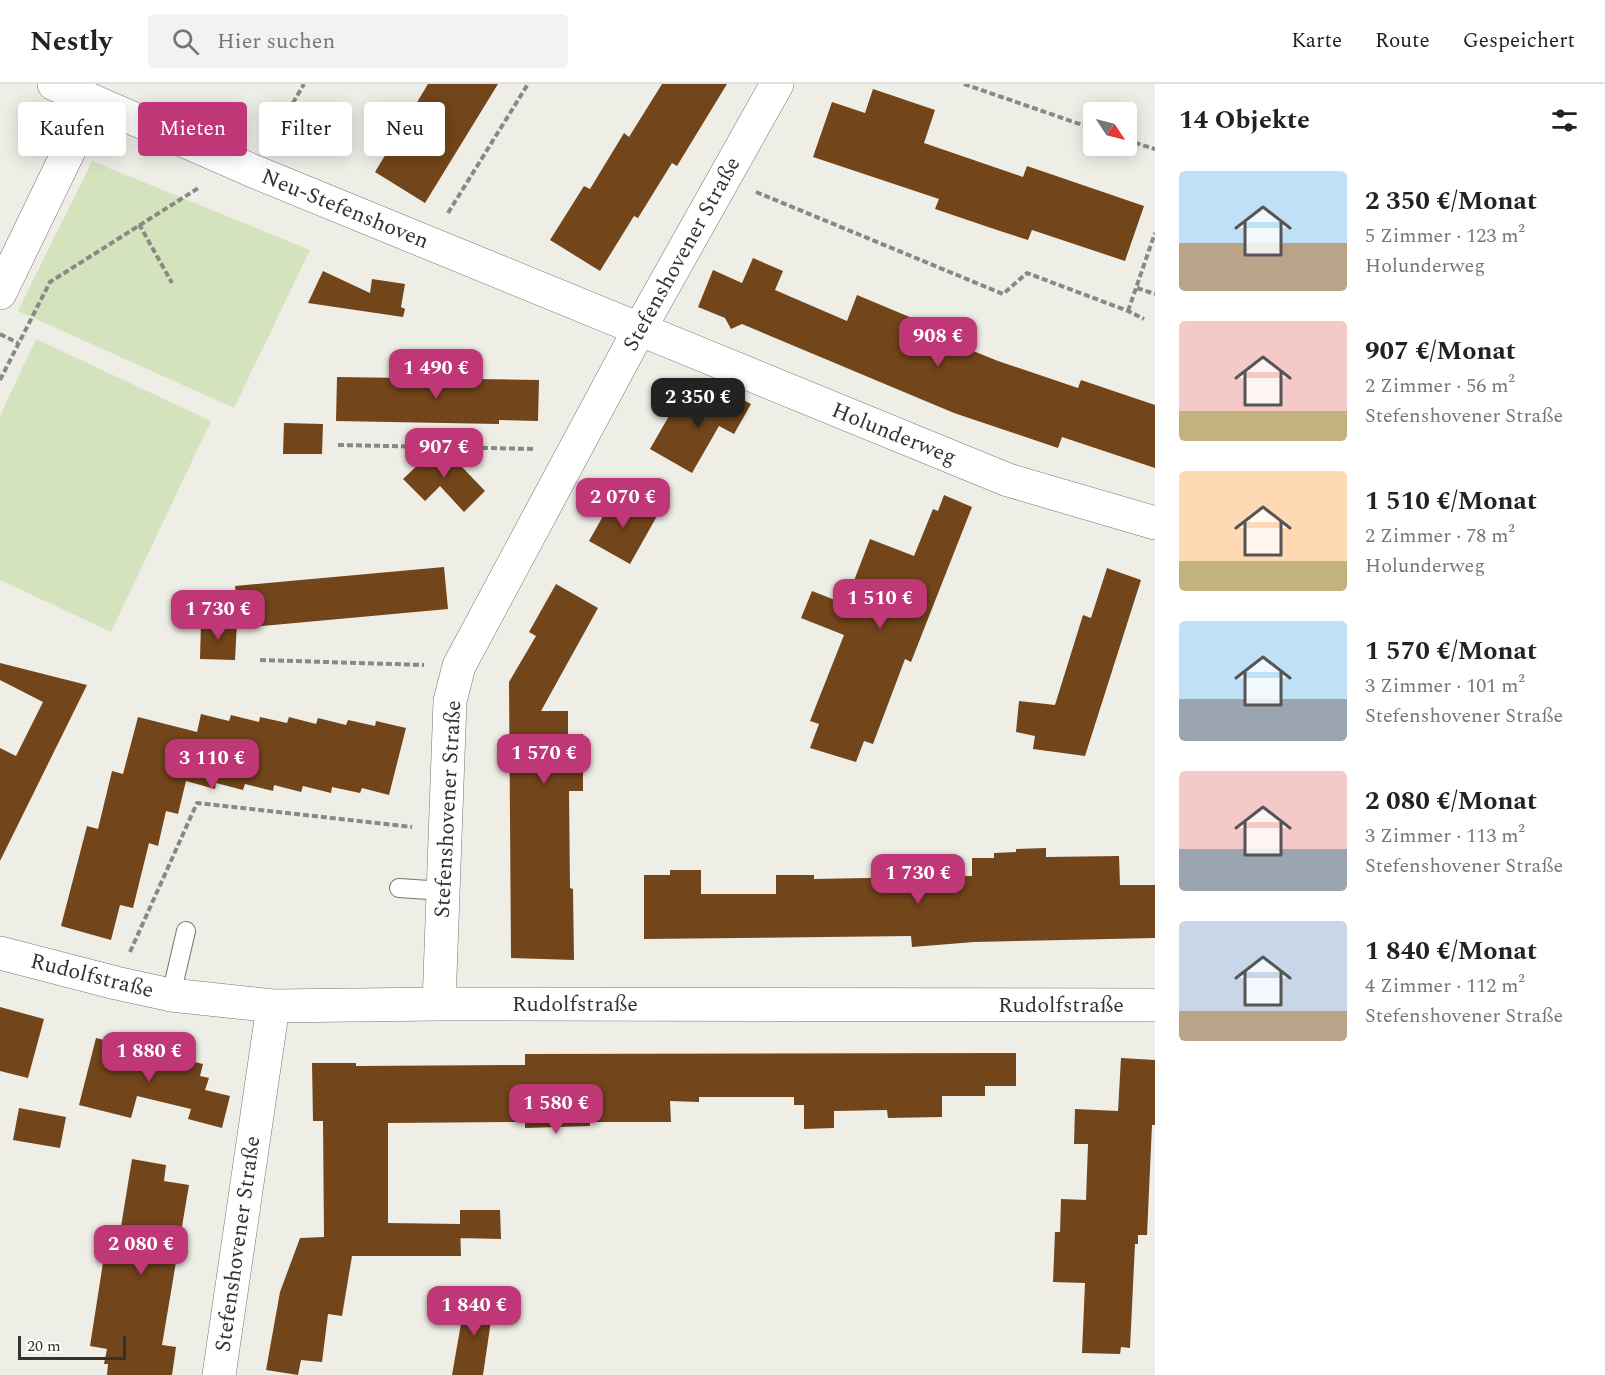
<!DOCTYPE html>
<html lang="de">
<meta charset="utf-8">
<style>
:root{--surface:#fff;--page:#f2f2f2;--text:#222;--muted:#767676;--line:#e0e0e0;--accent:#bf3776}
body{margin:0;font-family:Spectral,serif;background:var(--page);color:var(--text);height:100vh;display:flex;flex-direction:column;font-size:22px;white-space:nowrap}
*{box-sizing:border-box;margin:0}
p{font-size:20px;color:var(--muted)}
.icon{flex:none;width:33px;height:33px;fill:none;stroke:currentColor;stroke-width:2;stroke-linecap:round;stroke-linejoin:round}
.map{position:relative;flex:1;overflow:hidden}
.sheet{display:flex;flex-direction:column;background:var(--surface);width:450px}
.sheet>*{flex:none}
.banner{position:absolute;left:18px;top:18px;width:570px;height:54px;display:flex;gap:12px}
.needle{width:39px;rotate:125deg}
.fabs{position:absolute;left:1083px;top:18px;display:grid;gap:12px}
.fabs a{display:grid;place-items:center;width:54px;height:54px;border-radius:6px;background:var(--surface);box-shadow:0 3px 15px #0003;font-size:30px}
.scale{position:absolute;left:18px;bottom:15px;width:108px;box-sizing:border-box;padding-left:6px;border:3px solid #333330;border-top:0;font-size:16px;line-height:21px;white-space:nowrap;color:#333330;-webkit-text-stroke:4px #fff;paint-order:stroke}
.price{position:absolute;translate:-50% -51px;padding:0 14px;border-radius:12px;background:var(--accent);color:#fff;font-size:20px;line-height:39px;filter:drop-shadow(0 2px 3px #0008)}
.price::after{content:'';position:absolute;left:50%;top:36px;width:18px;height:14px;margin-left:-9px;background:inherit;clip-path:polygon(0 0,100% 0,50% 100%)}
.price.on{background:#222;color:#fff}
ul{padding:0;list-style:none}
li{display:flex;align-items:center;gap:18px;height:150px;padding:0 24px}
li span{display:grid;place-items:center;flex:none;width:168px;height:120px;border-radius:6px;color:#555}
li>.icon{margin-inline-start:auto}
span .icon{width:72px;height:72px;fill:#fffc;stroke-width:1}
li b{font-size:26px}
h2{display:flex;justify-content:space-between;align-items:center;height:72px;padding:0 24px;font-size:26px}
.tag{padding:0 21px;border-radius:6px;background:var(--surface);box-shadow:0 3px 15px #0003;font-size:21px;line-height:54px}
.tag.on{background:var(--accent);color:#fff}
header{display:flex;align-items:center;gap:36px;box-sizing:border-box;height:84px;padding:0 30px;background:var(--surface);border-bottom:2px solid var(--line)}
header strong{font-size:28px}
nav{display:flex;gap:33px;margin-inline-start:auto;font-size:21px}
.search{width:420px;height:54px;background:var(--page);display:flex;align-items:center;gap:15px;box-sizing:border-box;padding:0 21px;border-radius:6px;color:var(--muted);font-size:22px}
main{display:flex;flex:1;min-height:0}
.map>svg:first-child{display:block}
</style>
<header>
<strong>Nestly</strong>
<div class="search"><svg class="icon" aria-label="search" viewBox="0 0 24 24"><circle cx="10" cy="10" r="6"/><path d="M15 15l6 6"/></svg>Hier suchen</div>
<nav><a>Karte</a><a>Route</a><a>Gespeichert</a></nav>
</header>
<main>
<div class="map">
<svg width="1155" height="1291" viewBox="0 0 1155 1291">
<rect width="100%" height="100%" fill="#efeee6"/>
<!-- green -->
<path fill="#d4e3bd" d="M 92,77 L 310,166 L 234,324 L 18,227 Z
M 36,255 L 211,337 L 111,548 L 0,496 L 0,332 Z"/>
<!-- building -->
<path fill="#72451b" d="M 428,0 L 498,0 L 425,119 L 375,88 Z
M 662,0 L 727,0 L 677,82 L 672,79 L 638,134 L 634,132 L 600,187 L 550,156 L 584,102 L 590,105 L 624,49 L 629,53 Z
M 873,5 L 935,26 L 924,59 L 1023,93 L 1027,82 L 1144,122 L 1125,177 L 1032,146 L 1028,156 L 997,146 L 935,125 L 939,115 L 813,73 L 832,18 L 865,29 Z
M 753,174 L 783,187 L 775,206 L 847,237 L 857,211 L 924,239 L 921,246 L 998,277 L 1078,304 L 1081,296 L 1155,321 L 1155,384 L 1062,353 L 1058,364 L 954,329 L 742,240 L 731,245 L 725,234 L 698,223 L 713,186 L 742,199 Z
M 323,187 L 370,209 L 372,195 L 405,200 L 401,223 L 405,225 L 403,233 L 308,219 Z
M 337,293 L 539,296 L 538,337 L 499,336 L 499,340 L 336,337 Z
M 721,304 L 751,320 L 734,350 L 719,342 L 692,389 L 650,365 L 677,318 L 705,334 Z
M 284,339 L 323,340 L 322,370 L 283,370 Z
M 440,360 L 485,407 L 464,428 L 440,402 L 425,417 L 403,395 Z
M 616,409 L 657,432 L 630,480 L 589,457 Z
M 944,411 L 972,423 L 911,578 L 905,575 L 873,660 L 864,657 L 856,678 L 810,664 L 819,640 L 810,637 L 844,551 L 801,534 L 812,507 L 845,520 L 870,455 L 914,472 L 933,425 L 938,427 Z
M 444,483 L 448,525 L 240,544 L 235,502 Z
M 1107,484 L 1141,496 L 1085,672 L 1033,665 L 1035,652 L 1016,648 L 1019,617 L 1055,621 L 1083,531 L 1091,534 Z
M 556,500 L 598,524 L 541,627 L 568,627 L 568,650 L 583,650 L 583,707 L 569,707 L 570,804 L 573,805 L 574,876 L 511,874 L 509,598 L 536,552 L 529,548 Z
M 201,538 L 237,539 L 235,576 L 200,575 Z
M 0,579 L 87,601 L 0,777 L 0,664 L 16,672 L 43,618 L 0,596 Z
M 201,630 L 229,637 L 231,631 L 259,638 L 260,633 L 287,639 L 289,633 L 316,640 L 318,634 L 346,641 L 348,636 L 375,642 L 376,637 L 406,644 L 389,711 L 362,704 L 360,709 L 332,703 L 331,709 L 303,702 L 301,708 L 274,701 L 273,707 L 245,700 L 243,706 L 216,699 L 215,705 L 186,697 L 178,730 L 166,727 L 158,762 L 149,759 L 133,824 L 120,821 L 111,856 L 61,842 L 87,742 L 98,745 L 112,687 L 123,690 L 138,633 L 197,648 Z
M 1046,764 L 1046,773 L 1119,772 L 1120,801 L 1155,801 L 1155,854 L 974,858 L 912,863 L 911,852 L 644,855 L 644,791 L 670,791 L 670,786 L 701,786 L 701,810 L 776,810 L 776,791 L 814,791 L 814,795 L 972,792 L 972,774 L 994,774 L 994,769 L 1016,768 L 1016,765 Z
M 0,923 L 44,935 L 28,994 L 0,987 Z
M 96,954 L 203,980 L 200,992 L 209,994 L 205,1006 L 230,1012 L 222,1044 L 188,1035 L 191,1025 L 137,1012 L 131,1034 L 79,1021 Z
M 1016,969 L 1016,1002 L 985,1002 L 985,1012 L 942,1012 L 942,1033 L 888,1034 L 887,1026 L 834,1027 L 834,1044 L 804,1045 L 804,1021 L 794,1021 L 794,1013 L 699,1013 L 699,1018 L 670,1017 L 671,1038 L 590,1038 L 590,1042 L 525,1044 L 525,1038 L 388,1039 L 388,1139 L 460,1140 L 461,1172 L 352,1172 L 342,1232 L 328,1230 L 322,1278 L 301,1276 L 298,1291 L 266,1286 L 280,1208 L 300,1154 L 324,1153 L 323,1037 L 313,1037 L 312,979 L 356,979 L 356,982 L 525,981 L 525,970 Z
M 1121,974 L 1155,976 L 1155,1041 L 1152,1041 L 1147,1151 L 1138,1151 L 1138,1160 L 1135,1160 L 1130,1264 L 1121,1263 L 1120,1270 L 1082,1269 L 1085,1199 L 1053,1198 L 1055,1148 L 1060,1148 L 1061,1115 L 1086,1116 L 1088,1060 L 1074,1060 L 1075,1025 L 1118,1027 Z
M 19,1024 L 66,1033 L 60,1064 L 13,1056 Z
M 132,1075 L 166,1081 L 164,1097 L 189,1101 L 162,1261 L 176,1263 L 172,1291 L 107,1291 L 108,1280 L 104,1280 L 107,1265 L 90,1262 L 107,1153 L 119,1155 Z
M 460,1126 L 500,1126 L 501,1155 L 460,1154 Z
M 466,1211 L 494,1216 L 483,1291 L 452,1291 Z"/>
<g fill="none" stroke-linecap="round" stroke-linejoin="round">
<defs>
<path id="lane" d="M 399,804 L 444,807
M 171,911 L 186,847"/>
<path id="street" d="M 54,0 L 253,87 L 1008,396 L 1155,439
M 0,209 L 77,50
M 0,869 L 116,899 L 171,911 L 273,922 L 439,920 L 1155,921
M 439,920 L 450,617 L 459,582 L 639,246 L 777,0
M 219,1291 L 273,922"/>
</defs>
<!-- lane casing -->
<use href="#lane" stroke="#76756e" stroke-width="20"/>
<!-- street casing -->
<use href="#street" stroke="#76756e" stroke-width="34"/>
<!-- path -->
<path stroke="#898984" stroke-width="4" stroke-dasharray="6 3" stroke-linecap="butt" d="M 964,0 L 1094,45
M 1126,56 L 1155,65
M 270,58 L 304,0
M 756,108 L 1003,210 L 1027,189 L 1128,227 L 1144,235
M 448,129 L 528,0
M 139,140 L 172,199
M 1137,204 L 1155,210
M 1128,227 L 1155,149
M 0,250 L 18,259
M 0,296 L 50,198 L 200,103
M 338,361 L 536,365
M 260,576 L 424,581
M 130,868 L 197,719 L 412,743"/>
<!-- lane -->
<use href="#lane" stroke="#fff" stroke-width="18"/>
<!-- street -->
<use href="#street" stroke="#fff" stroke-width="33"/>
</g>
<g text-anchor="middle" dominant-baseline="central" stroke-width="6" stroke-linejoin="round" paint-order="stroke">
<!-- street labels -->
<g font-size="22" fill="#333330" stroke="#fff">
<text transform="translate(345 125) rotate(22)">Neu-Stefenshoven</text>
<text transform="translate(682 170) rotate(-61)">Stefenshovener Straße</text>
<text transform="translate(894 350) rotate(22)">Holunderweg</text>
<text transform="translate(448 725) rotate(-87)">Stefenshovener Straße</text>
<text transform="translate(92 892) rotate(14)">Rudolfstraße</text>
<text x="575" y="920">Rudolfstraße</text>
<text x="1061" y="921">Rudolfstraße</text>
<text transform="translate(238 1160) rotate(-82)">Stefenshovener Straße</text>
</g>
</g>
</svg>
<div class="fabs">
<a><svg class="needle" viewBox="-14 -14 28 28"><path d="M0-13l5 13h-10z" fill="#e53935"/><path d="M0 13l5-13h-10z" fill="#767676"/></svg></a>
</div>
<div class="scale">20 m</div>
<b class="price" style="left:938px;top:284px">908 €</b>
<b class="price" style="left:436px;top:316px">1 490 €</b>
<b class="price on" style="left:698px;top:345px">2 350 €</b>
<b class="price" style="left:444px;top:395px">907 €</b>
<b class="price" style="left:623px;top:445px">2 070 €</b>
<b class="price" style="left:880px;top:546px">1 510 €</b>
<b class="price" style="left:218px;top:557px">1 730 €</b>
<b class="price" style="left:544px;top:701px">1 570 €</b>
<b class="price" style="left:212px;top:706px">3 110 €</b>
<b class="price" style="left:918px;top:821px">1 730 €</b>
<b class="price" style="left:149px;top:999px">1 880 €</b>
<b class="price" style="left:556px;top:1051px">1 580 €</b>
<b class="price" style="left:141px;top:1192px">2 080 €</b>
<b class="price" style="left:474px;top:1253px">1 840 €</b>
<div class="banner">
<a class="tag">Kaufen</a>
<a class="tag on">Mieten</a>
<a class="tag">Filter</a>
<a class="tag">Neu</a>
</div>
</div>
<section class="sheet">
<h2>14 Objekte<svg class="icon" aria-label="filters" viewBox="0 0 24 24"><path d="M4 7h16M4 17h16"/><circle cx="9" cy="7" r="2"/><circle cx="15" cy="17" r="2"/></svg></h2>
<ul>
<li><span style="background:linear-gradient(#bfe0f5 60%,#b9a48a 0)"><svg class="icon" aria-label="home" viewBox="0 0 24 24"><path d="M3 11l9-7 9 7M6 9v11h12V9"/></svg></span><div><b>2 350 €/Monat</b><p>5 Zimmer · 123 m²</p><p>Holunderweg</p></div></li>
<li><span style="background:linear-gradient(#f6c9c9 75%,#c2b280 0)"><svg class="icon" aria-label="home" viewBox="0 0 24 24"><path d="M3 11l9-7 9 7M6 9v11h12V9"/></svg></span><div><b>907 €/Monat</b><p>2 Zimmer · 56 m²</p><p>Stefenshovener Straße</p></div></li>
<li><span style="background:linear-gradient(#ffd9b3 75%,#c2b280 0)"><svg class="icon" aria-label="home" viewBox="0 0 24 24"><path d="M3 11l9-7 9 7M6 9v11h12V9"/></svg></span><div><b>1 510 €/Monat</b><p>2 Zimmer · 78 m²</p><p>Holunderweg</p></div></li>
<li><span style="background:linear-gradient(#bfe0f5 65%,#9aa5b1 0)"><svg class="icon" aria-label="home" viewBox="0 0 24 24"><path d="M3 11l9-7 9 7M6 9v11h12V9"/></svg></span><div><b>1 570 €/Monat</b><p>3 Zimmer · 101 m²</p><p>Stefenshovener Straße</p></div></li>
<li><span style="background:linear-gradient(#f6c9c9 65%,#9aa5b1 0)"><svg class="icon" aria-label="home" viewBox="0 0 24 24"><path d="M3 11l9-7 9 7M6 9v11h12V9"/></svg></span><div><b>2 080 €/Monat</b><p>3 Zimmer · 113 m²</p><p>Stefenshovener Straße</p></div></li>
<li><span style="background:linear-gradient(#c9d6e8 75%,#b9a48a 0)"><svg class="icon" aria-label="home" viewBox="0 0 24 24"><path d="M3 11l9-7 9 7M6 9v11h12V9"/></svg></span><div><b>1 840 €/Monat</b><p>4 Zimmer · 112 m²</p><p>Stefenshovener Straße</p></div></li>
</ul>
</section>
</main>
